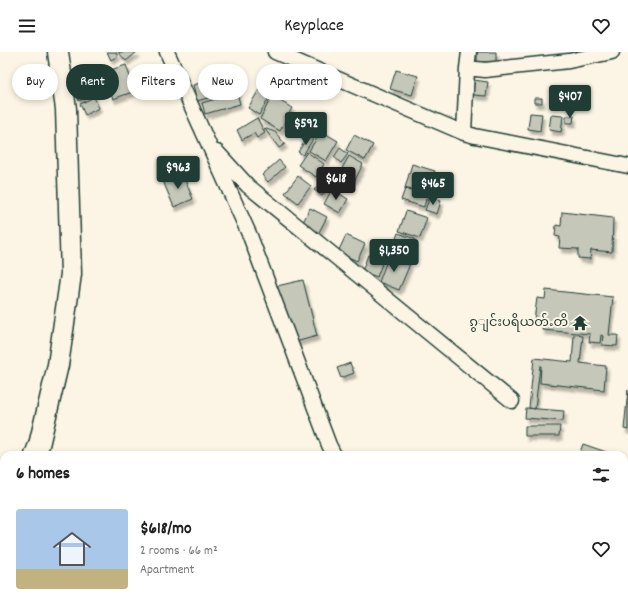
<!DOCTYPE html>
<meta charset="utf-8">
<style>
:root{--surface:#fff;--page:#f6f6f6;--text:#222;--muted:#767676;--line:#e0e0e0;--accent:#1f3d34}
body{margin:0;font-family:Dekko,"Noto Sans Myanmar",sans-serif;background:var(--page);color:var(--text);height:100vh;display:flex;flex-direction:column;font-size:15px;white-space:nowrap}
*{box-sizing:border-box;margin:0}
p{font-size:13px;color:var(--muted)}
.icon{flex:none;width:22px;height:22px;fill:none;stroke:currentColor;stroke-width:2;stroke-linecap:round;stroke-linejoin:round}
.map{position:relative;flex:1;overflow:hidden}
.drawer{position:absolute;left:0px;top:399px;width:628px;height:156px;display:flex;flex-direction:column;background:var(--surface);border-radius:12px 12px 0 0;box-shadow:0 2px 6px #0003}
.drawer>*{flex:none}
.guide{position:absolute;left:12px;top:12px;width:400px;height:36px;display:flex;gap:8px}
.price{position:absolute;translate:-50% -34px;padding:0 9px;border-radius:4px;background:var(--accent);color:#fff;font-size:13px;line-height:26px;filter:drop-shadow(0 1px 2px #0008)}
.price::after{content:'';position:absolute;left:50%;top:24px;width:12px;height:9px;margin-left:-6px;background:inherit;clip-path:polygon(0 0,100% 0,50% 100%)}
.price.current{background:#222;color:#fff}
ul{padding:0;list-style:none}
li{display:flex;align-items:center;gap:12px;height:100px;padding:0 16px}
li+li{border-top:1px solid var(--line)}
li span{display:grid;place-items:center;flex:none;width:112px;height:80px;border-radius:4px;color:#555}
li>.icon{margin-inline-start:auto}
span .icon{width:48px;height:48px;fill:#fffc;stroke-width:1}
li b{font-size:17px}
h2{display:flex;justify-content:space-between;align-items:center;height:48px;padding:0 16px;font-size:17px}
.chip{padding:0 14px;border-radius:18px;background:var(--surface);box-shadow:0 2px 6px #0003;font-size:14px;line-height:36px}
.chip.current{background:var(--accent);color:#fff}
header{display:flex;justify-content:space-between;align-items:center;height:52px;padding:0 16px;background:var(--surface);font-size:18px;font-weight:600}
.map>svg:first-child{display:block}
</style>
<header><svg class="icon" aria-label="menu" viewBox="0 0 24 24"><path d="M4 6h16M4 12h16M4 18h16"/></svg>Keyplace<svg class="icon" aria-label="heart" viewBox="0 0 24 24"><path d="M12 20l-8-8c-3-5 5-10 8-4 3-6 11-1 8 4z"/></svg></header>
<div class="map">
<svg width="628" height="555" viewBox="0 0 628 555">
<defs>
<filter id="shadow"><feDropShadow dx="2.5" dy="4.5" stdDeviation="1" flood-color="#0004"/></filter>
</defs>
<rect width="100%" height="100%" fill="#fcf5e5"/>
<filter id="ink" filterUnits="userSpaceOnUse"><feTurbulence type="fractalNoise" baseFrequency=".025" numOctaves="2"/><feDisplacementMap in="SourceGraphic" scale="8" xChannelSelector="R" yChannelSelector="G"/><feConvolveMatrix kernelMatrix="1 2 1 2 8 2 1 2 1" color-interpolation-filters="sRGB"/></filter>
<g filter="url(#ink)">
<!-- building -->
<path fill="#c5c7b9" stroke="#1f3d34" filter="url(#shadow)" d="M 107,0 L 116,0 L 118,4 L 111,8 Z
M 118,0 L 137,0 L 126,9 Z
M 477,0 L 496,0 L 496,10 L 477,10 Z
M 126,13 L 135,39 L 113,47 L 104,20 Z
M 396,18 L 418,24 L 412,43 L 390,37 Z
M 93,19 L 101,40 L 79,49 L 70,28 Z
M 235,23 L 239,39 L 222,44 L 218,28 Z
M 214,27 L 218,43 L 197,49 L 193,33 Z
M 474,28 L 488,30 L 486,44 L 473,43 Z
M 260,36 L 271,42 L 259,63 L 248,56 Z
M 237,41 L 240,52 L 205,62 L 202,51 Z
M 272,44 L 292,56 L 280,79 L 260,67 Z
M 94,45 L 99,56 L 85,63 L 80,52 Z
M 534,46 L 542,46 L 542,51 L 534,51 Z
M 530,61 L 542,62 L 540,79 L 528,77 Z
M 551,63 L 563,64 L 561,80 L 549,78 Z
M 566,64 L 574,64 L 573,71 L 566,71 Z
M 257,66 L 265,81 L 257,86 L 254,81 L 242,88 L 237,78 Z
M 264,76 L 275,80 L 285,92 L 279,96 Z
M 321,79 L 338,89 L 326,109 L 309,99 Z
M 354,83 L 373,93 L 365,108 L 346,98 Z
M 308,84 L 313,87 L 303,103 L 298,100 Z
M 340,96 L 348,102 L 341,111 L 334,105 Z
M 307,100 L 324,112 L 316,125 L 298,113 Z
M 349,104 L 363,112 L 355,128 L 340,120 Z
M 279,108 L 285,115 L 268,130 L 262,123 Z
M 412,112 L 435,119 L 428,143 L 405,136 Z
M 182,121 L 193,147 L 174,155 L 163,129 Z
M 298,124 L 311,134 L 298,151 L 285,141 Z
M 321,130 L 328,135 L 322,144 L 314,138 Z
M 332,137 L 348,147 L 340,161 L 324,152 Z
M 405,137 L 427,144 L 424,155 L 401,148 Z
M 430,145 L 441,149 L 437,162 L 425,158 Z
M 310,156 L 327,165 L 318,182 L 301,174 Z
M 406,159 L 427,166 L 420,186 L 399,179 Z
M 562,160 L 613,166 L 612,200 L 591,198 L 590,207 L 578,206 L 578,197 L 559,196 L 560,185 L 555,184 L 556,173 L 561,174 Z
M 398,181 L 415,187 L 410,204 L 392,198 Z
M 346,183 L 365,192 L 357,209 L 338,200 Z
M 368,203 L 383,209 L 377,225 L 362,219 Z
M 389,203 L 410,212 L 399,238 L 379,230 Z
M 303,228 L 317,284 L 292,291 L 277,234 Z
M 546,238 L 613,245 L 609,283 L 618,283 L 617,294 L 602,293 L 603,284 L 601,283 L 600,291 L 589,290 L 590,282 L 542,278 L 543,269 L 534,268 L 537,246 L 545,247 Z
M 574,283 L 583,284 L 580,311 L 606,314 L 604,338 L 540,331 L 541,314 L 540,314 L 535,357 L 529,356 L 534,306 L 572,310 Z
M 350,311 L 354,321 L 341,326 L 337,316 Z
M 628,338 L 628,378 L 624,377 Z
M 526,356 L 564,359 L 563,369 L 525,366 Z
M 525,374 L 560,374 L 559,384 L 525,384 Z
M 583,392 L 615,403 L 579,403 Z
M 4,528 L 4,550 L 0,546 L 0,533 Z
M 355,551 L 366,551 L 370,555 L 351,555 Z"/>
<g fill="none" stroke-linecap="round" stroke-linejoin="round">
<defs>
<path id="minor" d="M 167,0 L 250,184 L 329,393 L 334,403
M 275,0 L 464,81 L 475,84 L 628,114
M 467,16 L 485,18 L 569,9 L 612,0
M 464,81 L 467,16 L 469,0
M 217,100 L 248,134 L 337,206 L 512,349
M 450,551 L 454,555
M 627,555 L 628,552"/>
<path id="secondary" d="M 35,403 L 39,393 L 58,313 L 71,222 L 66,57 L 58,0
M 0,466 L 4,460"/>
</defs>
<!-- minor casing -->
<use href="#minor" stroke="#1f3d34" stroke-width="17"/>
<!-- secondary casing -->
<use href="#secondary" stroke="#1f3d34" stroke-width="23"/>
<!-- minor -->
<use href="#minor" stroke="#fcf5e5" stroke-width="14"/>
<!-- secondary -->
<use href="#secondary" stroke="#fcf5e5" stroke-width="20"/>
</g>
</g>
<!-- icons -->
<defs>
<symbol id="temple-bare" viewBox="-9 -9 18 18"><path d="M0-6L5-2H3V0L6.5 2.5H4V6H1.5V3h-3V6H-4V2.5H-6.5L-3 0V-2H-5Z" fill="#1f3d34" stroke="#fcf5e5" stroke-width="2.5" paint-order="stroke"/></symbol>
</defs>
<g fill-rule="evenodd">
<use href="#temple-bare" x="569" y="260" width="22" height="22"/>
</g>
<g text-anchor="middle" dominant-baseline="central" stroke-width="4" stroke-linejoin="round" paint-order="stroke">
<!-- poi labels -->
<g font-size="13" fill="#1f3d34" stroke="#fcf5e5" text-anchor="end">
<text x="568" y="271">ၵွျင်းပရိယတ်ႉတိ</text>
</g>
</g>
</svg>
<b class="price" style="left:570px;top:67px">$407</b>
<b class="price" style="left:306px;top:94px">$592</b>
<b class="price" style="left:178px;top:138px">$963</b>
<b class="price current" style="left:336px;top:149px">$618</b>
<b class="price" style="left:433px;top:154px">$465</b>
<b class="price" style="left:394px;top:221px">$1,350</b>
<div class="guide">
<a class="chip">Buy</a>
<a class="chip current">Rent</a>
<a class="chip">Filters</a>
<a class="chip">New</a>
<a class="chip">Apartment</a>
</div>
<section class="drawer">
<h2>6 homes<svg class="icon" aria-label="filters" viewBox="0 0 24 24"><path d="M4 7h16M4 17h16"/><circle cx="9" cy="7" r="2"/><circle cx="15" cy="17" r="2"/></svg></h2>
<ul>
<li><span style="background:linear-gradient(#a9c7e8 75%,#c2b280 0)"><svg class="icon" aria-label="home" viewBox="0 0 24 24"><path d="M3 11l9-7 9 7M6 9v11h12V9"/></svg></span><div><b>$618/mo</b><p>2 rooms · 66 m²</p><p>Apartment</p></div><svg class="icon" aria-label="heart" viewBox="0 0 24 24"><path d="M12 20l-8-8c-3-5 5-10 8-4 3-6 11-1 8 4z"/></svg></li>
</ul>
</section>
</div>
